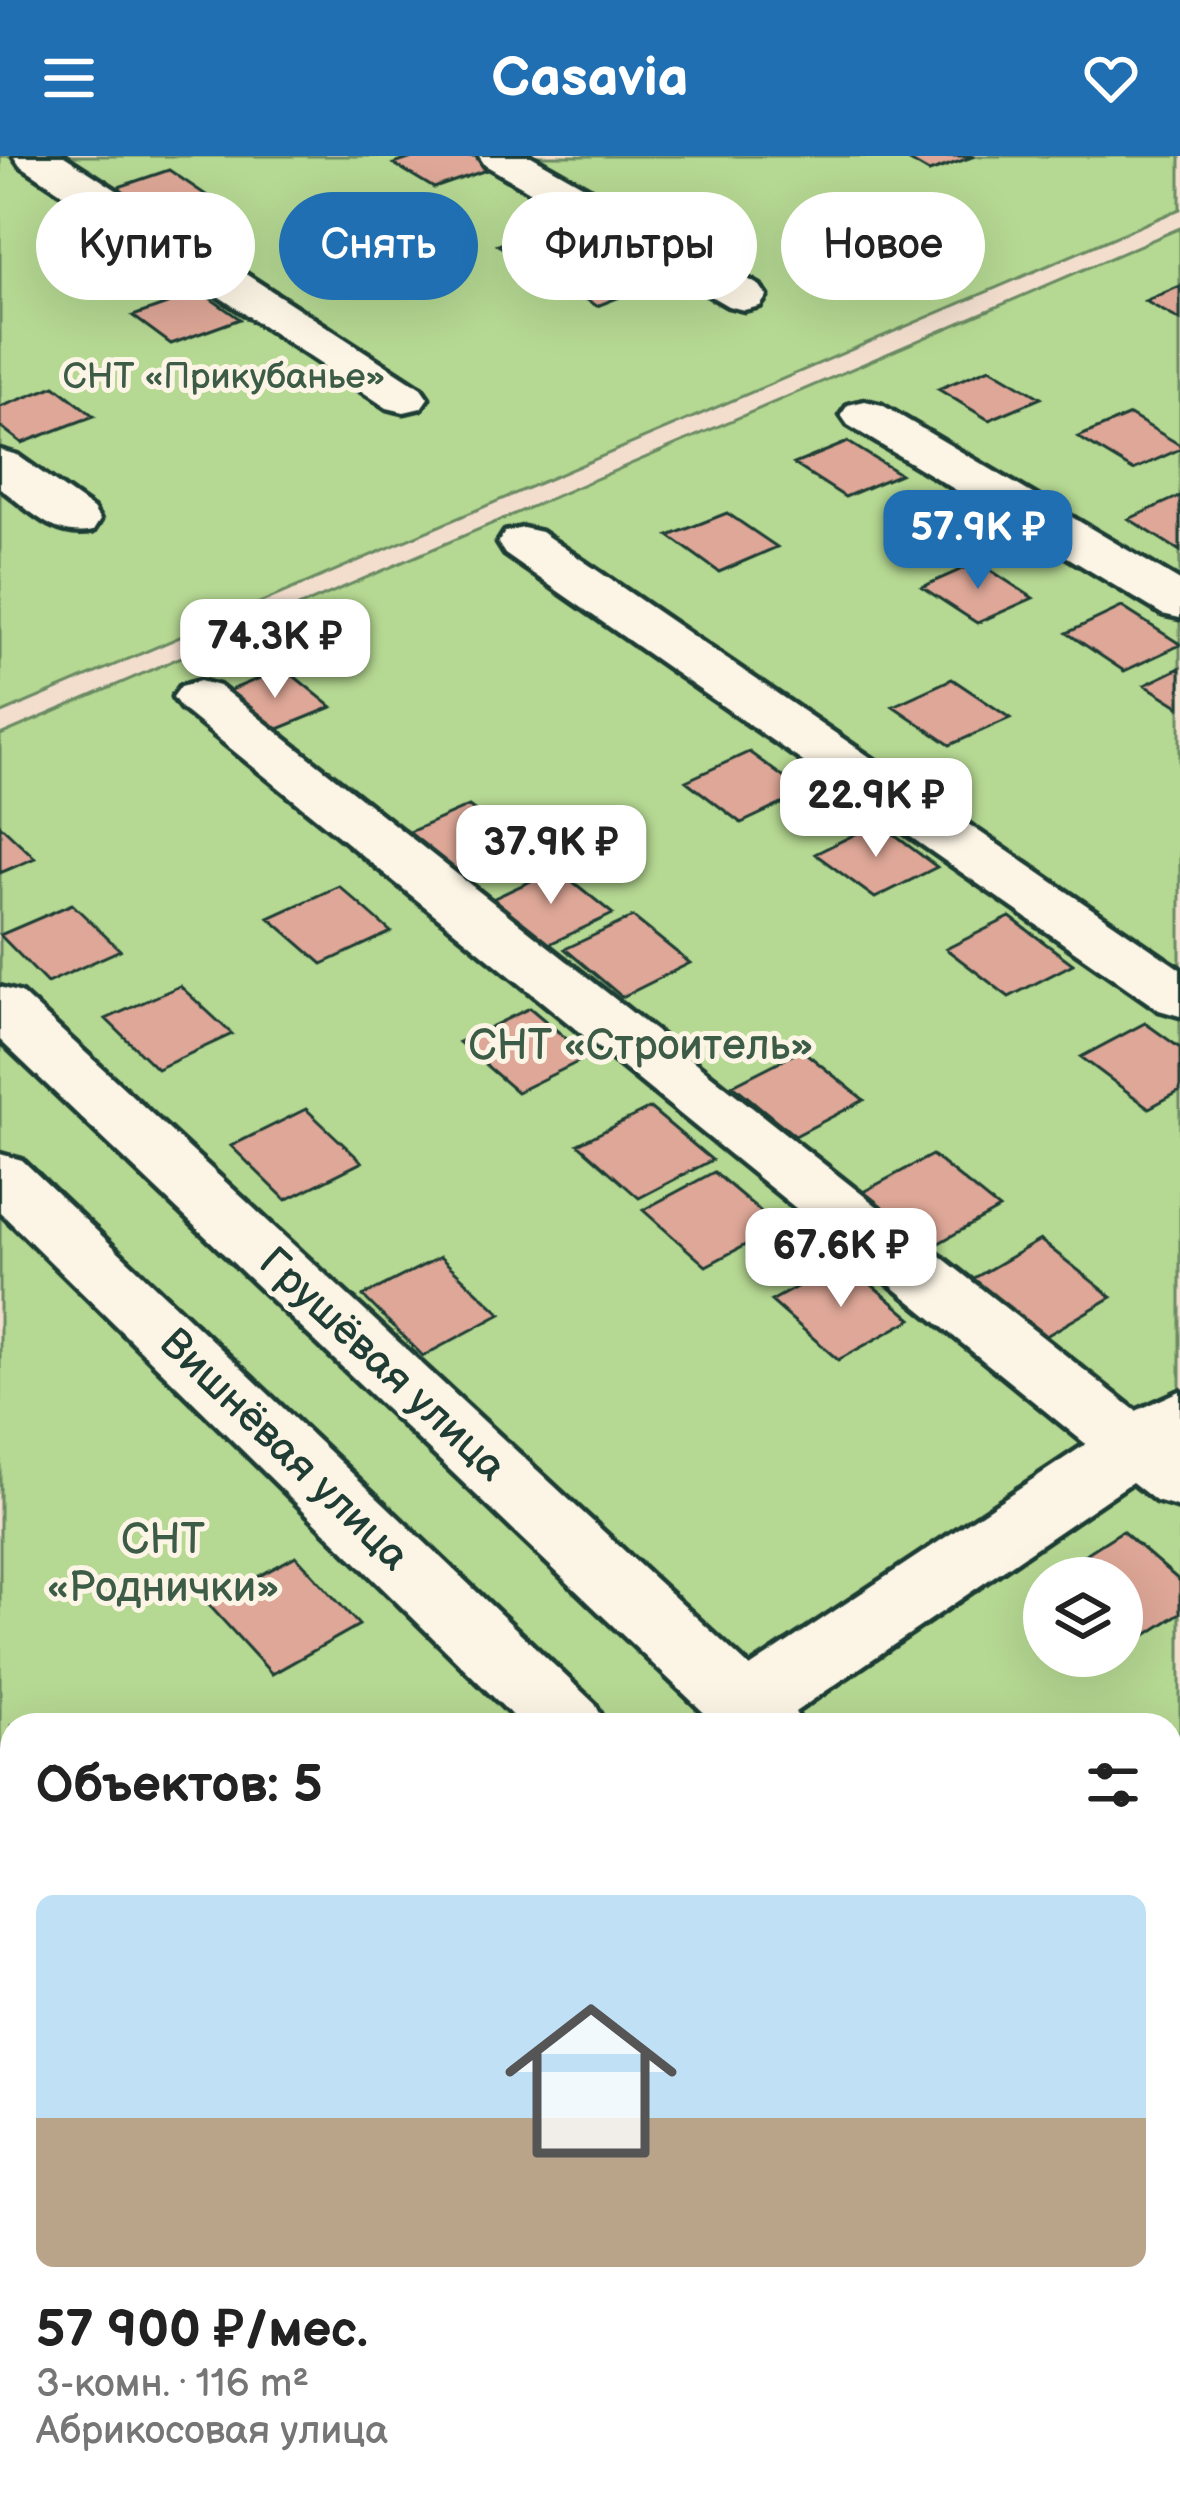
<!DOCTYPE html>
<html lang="ru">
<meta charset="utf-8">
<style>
:root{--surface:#fff;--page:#f6f6f6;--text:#222;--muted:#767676;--line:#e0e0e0;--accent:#1f6fb2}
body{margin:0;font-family:"Balsamiq Sans",sans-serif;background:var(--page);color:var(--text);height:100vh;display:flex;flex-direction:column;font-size:45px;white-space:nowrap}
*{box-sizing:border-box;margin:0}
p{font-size:39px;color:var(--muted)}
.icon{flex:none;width:66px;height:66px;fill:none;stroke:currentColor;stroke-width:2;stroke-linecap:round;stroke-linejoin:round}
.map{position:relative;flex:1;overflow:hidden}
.details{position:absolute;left:0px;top:1557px;width:1182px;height:804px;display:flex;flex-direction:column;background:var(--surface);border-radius:36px 36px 0 0;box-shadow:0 12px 48px #0002}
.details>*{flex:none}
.banner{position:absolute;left:36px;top:36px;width:1110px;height:108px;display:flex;gap:24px}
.fabs{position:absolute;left:1023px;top:1401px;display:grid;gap:24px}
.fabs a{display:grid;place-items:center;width:120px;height:120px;border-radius:50%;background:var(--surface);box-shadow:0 12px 48px #0002;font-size:60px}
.price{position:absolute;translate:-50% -102px;padding:0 27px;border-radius:24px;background:#fff;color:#222;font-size:39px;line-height:78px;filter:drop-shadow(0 3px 6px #0008)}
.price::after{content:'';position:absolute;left:50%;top:72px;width:36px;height:27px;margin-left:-18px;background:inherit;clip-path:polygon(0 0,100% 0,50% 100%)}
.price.current{background:var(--accent);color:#fff}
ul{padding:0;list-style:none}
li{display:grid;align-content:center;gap:24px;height:636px;padding:0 36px}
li+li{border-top:3px solid var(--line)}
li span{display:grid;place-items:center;height:372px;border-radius:18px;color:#555}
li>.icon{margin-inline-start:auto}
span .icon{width:216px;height:216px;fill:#fffc;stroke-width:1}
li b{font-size:51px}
h2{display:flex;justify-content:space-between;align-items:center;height:144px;padding:0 36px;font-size:51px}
.tag{padding:0 42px;border-radius:54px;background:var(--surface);box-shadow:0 12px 48px #0002;font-size:42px;line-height:108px}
.tag.current{background:var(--accent);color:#fff}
header{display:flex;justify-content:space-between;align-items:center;height:156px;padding:0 36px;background:var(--accent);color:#fff;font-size:54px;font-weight:700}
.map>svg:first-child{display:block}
</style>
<header><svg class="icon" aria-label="menu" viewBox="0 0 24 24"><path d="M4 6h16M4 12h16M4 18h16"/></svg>Casavia<svg class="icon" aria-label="heart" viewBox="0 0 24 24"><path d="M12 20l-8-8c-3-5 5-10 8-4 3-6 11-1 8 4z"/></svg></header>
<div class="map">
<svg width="1180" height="2361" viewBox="0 0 1180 2361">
<rect width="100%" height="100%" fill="#f3dece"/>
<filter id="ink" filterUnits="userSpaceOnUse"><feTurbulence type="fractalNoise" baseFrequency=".00833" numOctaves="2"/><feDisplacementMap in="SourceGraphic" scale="24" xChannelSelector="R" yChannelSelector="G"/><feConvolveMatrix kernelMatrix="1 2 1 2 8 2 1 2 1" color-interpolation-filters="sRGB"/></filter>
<g filter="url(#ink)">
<!-- green -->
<path fill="#b5d892" stroke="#6a8a63" stroke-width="3" fill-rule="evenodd" d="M 0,0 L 1180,0 L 1180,53 L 0,558 Z
M 1180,72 L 1180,2361 L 0,2361 L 0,579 ZM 1044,1422 L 1122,1422 L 1122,1500 L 1044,1500 ZM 12,1569 L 1170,1569 L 1170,2349 L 12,2349 Z"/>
<!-- building -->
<path fill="#dea797" stroke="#1f3d34" stroke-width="3" d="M 418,0 L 477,0 L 495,11 L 434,32 L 394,8 Z
M 901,0 L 975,0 L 929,16 Z
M 169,14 L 206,39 L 141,61 L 104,36 Z
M 561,66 L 660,125 L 597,150 L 498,89 Z
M 1180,130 L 1180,164 L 1145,145 Z
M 201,136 L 240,163 L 171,188 L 133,160 Z
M 990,212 L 1041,242 L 989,264 L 938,233 Z
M 55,230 L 94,260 L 22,287 L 0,270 L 0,251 Z
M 1130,259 L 1180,289 L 1180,293 L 1133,314 L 1078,281 Z
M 848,286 L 900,318 L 845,341 L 794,308 Z
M 950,338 L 1004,372 L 949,396 L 896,361 Z
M 1180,340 L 1180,395 L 1129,363 Z
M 727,357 L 777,391 L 719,416 L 669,380 Z
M 978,406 L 1033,442 L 977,467 L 922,431 Z
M 1122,451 L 1180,488 L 1180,489 L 1124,515 L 1067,477 Z
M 284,512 L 332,551 L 266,578 L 219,539 Z
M 1180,512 L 1180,551 L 1145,529 Z
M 952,523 L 1010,562 L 950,589 L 893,550 Z
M 749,596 L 805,637 L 741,667 L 686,625 Z
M 469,650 L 523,692 L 456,723 L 403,679 Z
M 878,667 L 937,711 L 875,742 L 815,698 Z
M 0,669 L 35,702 L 0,717 Z
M 557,713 L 613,758 L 545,790 L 490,744 Z
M 339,730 L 391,776 L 322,808 L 269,762 Z
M 72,748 L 120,794 L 47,827 L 0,779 Z
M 633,761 L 690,807 L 622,841 L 565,793 Z
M 1010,761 L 1073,808 L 1009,841 L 946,793 Z
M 180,830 L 232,878 L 157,913 L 106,863 Z
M 530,852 L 588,901 L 517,936 L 459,886 Z
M 1145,867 L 1180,892 L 1180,935 L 1149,952 L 1081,901 Z
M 802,894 L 864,944 L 795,980 L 733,929 Z
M 650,952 L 712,1004 L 639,1042 L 578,988 Z
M 306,953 L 362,1006 L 286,1044 L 231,990 Z
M 932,999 L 999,1053 L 930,1092 L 863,1036 Z
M 714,1016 L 779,1071 L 706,1110 L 643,1054 Z
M 1040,1084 L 1112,1141 L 1041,1183 L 971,1124 Z
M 440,1101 L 501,1158 L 423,1200 L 363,1140 Z
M 844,1105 L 912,1163 L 838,1204 L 771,1145 Z
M 1122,1375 L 1180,1425 L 1180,1457 L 1126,1492 L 1122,1489 L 1122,1422 L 1048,1422 Z
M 296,1400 L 359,1469 L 272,1518 L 208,1448 Z
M 12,1651 L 12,1767 L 0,1774 L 0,1657 Z
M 1170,1696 L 1180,1705 L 1180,1733 L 1170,1741 Z
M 12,1819 L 12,1898 L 0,1882 L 0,1827 Z
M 12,2084 L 12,2228 L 0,2235 L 0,2092 Z
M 12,2332 L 12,2349 L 128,2349 L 136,2361 L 0,2361 L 0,2340 Z
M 348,2349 L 464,2349 L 447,2361 L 357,2361 Z"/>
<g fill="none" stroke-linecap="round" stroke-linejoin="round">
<defs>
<path id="minor" d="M 14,0 L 64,0 L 421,232 L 428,242 L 421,252 L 404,256 L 387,252 L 20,9 Z
M 479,0 L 531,0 L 760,130 L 767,140 L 760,150 L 744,154 L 728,150 L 485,9 Z
M 865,245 L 882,249 L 1180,425 L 1180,462 L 1162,458 L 848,269 L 841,259 L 848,249 Z
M 0,294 L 17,299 L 93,353 L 100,364 L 93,375 C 55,384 29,353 0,332 Z
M 523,372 L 541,376 L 1180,813 L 1180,860 L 1159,854 L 505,398 L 498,387 L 505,376 Z
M 200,525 L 219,530 L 1136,1255 L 1180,1235 L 1180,1352 L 1156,1345 L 1132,1326 L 795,1556 L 802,1569 L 717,1569 L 0,884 L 0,831 L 21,837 L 750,1511 L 1086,1288 L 181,552 L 173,541 L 181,530 Z
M 0,998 L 22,1004 L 595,1548 L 606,1569 L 522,1569 L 0,1056 Z
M 1170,1909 L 1180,1912 L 1180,1988 L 1170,1985 Z
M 0,1917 L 12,1921 L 12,2060 L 0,2065 Z
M 1170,2122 L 1180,2126 L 1180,2210 L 1170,2206 Z
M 262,2349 L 354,2349 L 360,2361 L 267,2361 Z"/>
</defs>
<!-- minor casing -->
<use href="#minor" stroke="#1f3d34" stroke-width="9"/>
<!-- minor -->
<use href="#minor" fill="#fcf5e5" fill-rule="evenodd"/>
</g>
</g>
<g text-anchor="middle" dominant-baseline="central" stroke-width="10" stroke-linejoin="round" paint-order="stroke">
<!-- far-park labels -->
<g font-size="36" fill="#3d5c47" stroke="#fcf5e5">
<text x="224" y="221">СНТ «Прикубанье»</text>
</g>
<!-- park labels -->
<g font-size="42" fill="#3d5c47" stroke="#fcf5e5">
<text x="641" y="890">СНТ «Строитель»</text>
<text x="163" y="1384">СНТ<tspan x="163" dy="48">«Роднички»</tspan></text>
</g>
<!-- street labels -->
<g font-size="42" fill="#1f3d34" stroke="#fcf5e5">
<text transform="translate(382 1209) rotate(43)">Грушёвая улица</text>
<text transform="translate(284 1294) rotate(44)">Вишнёвая улица</text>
</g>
</g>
</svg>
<div class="fabs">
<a><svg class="icon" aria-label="layers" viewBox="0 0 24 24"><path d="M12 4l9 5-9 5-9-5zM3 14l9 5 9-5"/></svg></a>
</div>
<b class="price current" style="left:978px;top:436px">57.9K ₽</b>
<b class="price" style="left:275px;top:545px">74.3K ₽</b>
<b class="price" style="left:876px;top:704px">22.9K ₽</b>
<b class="price" style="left:551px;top:751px">37.9K ₽</b>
<b class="price" style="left:841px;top:1154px">67.6K ₽</b>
<div class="banner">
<a class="tag">Купить</a>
<a class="tag current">Снять</a>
<a class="tag">Фильтры</a>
<a class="tag">Новое</a>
</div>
<section class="details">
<h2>Объектов: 5<svg class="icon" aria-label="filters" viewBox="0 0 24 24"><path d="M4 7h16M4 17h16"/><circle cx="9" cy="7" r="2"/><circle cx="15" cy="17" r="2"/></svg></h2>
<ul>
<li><span style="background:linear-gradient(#bfe0f5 60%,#b9a48a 0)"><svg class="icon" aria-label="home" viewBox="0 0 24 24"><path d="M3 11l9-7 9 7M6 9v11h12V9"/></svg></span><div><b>57 900 ₽/мес.</b><p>3-комн. · 116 m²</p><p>Абрикосовая улица</p></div></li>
</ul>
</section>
</div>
